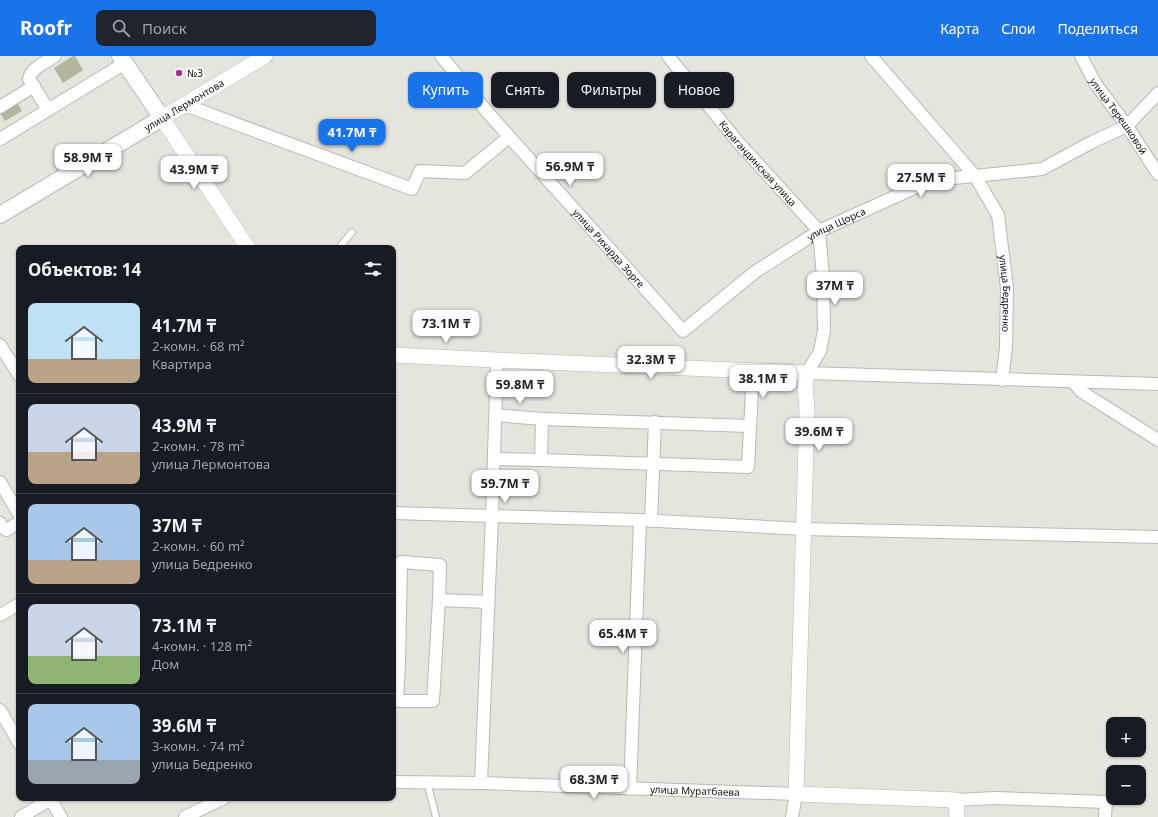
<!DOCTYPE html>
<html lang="ru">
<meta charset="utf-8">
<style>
:root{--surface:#171b24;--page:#20242c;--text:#f1f3f6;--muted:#9ea1a6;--line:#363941;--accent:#1a73e8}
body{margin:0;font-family:"Noto Sans",sans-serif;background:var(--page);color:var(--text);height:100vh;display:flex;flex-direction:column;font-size:15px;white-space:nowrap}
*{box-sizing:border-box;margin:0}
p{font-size:13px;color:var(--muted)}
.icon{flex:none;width:22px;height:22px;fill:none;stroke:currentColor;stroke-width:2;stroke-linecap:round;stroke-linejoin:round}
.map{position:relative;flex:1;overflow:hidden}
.details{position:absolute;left:16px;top:189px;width:380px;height:556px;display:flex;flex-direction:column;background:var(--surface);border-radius:8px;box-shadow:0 1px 3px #0004}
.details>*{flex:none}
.guide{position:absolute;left:408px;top:16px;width:380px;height:36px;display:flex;gap:8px}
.fabs{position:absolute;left:1106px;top:661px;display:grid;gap:8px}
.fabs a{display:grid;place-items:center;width:40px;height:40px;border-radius:8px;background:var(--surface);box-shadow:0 1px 3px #0004;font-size:20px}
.price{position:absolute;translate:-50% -34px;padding:0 9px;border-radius:8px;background:#fff;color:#222;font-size:13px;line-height:26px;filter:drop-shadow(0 1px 2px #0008)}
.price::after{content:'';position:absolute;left:50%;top:24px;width:12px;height:9px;margin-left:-6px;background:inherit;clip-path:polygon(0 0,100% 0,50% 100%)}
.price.selected{background:var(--accent);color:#fff}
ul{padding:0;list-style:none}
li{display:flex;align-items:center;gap:12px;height:100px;padding:0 12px}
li+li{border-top:1px solid var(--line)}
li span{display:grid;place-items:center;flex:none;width:112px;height:80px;border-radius:8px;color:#555}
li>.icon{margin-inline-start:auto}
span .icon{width:48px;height:48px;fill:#fffc;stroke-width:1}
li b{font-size:17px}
h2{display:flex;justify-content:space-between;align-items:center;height:48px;padding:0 12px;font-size:17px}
.tag{padding:0 14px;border-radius:8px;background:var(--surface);box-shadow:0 1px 3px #0004;font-size:14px;line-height:36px}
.tag.selected{background:var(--accent);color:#fff}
header{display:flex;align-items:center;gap:24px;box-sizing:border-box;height:56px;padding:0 20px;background:var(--accent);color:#fff}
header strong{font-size:19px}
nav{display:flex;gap:22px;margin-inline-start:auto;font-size:14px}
.search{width:280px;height:36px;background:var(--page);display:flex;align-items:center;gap:10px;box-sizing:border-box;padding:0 14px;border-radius:8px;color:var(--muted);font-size:15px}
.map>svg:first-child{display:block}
</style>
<header>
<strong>Roofr</strong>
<div class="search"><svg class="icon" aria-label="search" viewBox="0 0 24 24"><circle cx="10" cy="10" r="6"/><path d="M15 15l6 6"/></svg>Поиск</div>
<nav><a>Карта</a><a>Слои</a><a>Поделиться</a></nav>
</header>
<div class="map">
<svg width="1158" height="761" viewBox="0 0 1158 761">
<rect width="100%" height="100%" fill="#e5e5de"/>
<!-- green -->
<path fill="#b4b49f" d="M 73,0 L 75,0 L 83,14 L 63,27 L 54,12 Z
M 17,46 L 22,55 L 5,65 L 0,57 Z"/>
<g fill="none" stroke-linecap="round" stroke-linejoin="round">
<defs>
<path id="service" d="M 339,192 L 352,176
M 427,726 L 436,761"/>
<g id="minor">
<path id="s1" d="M 441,0 L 489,58 L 683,275 L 755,216 L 819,175 L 932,124 L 975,120 L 1042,113 L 1092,86 L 1127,70 L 1158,37"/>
<path id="s2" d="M 668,0 L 738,86 L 819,175 L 823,220 L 824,274 L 820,295 L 807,317 L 1158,328"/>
<path id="s3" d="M 871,0 L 975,120 L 998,159 L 1007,232 L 1006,292 L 1002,324"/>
<path id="s4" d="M 1081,0 L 1095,27 L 1127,70 L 1158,118"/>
<path d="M 185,49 L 412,133 L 420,115 L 465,117 L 509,81"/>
<path d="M 0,51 L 34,30"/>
<path d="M 48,54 L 29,23 C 31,12 46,6 55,0"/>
<path d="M 0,83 L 125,7"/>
<path d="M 0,289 L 19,319"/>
<path d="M 1073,326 L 1082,336 L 1158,384"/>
<path d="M 495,359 L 542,363"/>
<path d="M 750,370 L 542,363 L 541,404 L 748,411 L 753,315"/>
<path d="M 494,403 L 541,404"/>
<path d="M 0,426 L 19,458"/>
<path d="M 393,457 L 492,460 L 497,304"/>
<path d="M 651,465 L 655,366"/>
<path d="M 0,467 L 2,471 L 7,474 L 19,466"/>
<path d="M 0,559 L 19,548"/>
<path d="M 393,608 L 399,608 L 397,645 L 433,645 L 439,544 L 488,546"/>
<path d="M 399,608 L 401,506 L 440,509 L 439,544"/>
<path d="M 0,654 L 19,687"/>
<path id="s5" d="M 393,726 L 481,727 L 796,738 L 792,761"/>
<path d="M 481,727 L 492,460 L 640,464 L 803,473 L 1158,481"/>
<path d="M 630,733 L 640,464"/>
<path d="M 50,742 L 61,761"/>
<path d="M 956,744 L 996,742 L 1106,746 L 1105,761"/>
<path d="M 21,761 L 51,743"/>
<path d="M 185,761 L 224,742"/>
</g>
<path id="tertiary" d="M 248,192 L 162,62 L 265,0
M 393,299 L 497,304 L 807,317 L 805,328 L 807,353 L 796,738 L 956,744 L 957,761"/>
<path id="secondary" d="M 0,159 L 162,62 L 120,0"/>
</defs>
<!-- service casing -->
<use href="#service" stroke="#b9b9b3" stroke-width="8"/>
<!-- minor casing -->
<use href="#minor" stroke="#b9b9b3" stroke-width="14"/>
<!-- tertiary casing -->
<use href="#tertiary" stroke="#b9b9b3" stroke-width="16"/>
<!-- secondary casing -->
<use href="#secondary" stroke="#b9b9b3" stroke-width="18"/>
<!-- service -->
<use href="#service" stroke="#fff" stroke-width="6"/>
<!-- minor -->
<use href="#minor" stroke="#fff" stroke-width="12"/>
<!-- tertiary -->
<use href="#tertiary" stroke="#fff" stroke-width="15"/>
<!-- secondary -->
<use href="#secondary" stroke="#fff" stroke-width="16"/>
</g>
<!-- markers -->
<circle fill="#a03392" stroke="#fffffe" stroke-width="1.5" cx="179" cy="17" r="4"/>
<g text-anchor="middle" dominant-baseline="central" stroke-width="4" stroke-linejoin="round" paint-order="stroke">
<!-- poi labels -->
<g font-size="10" fill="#121210" stroke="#fffffe" text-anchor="start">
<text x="187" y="17">№3</text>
</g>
<!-- street labels -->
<g font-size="10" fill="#121210" stroke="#fffffe">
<text transform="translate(184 49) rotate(-31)">улица Лермонтова</text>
<text stroke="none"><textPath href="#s4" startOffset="71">улица Терешковой</textPath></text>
<text stroke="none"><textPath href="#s2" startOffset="140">Карагандинская улица</textPath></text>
<text stroke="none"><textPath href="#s1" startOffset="554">улица Щорса</textPath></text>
<text stroke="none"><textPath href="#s1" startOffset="255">улица Рихарда Зорге</textPath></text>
<text stroke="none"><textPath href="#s3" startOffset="283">улица Бедренко</textPath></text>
<text stroke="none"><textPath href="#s5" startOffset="302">улица Муратбаева</textPath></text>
</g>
</g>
</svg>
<div class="fabs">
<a>+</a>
<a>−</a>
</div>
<b class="price selected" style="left:352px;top:97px">41.7M ₸</b>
<b class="price" style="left:88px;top:122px">58.9M ₸</b>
<b class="price" style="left:570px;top:131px">56.9M ₸</b>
<b class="price" style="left:194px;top:134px">43.9M ₸</b>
<b class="price" style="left:921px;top:142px">27.5M ₸</b>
<b class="price" style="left:835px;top:250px">37M ₸</b>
<b class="price" style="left:446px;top:288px">73.1M ₸</b>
<b class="price" style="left:651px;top:324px">32.3M ₸</b>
<b class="price" style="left:763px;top:343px">38.1M ₸</b>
<b class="price" style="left:520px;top:349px">59.8M ₸</b>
<b class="price" style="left:819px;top:396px">39.6M ₸</b>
<b class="price" style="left:505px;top:448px">59.7M ₸</b>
<b class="price" style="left:623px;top:598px">65.4M ₸</b>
<b class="price" style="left:594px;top:744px">68.3M ₸</b>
<div class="guide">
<a class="tag selected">Купить</a>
<a class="tag">Снять</a>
<a class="tag">Фильтры</a>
<a class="tag">Новое</a>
</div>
<section class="details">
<h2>Объектов: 14<svg class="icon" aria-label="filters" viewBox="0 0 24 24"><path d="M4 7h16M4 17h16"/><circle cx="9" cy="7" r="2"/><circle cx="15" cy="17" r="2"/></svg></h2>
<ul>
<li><span style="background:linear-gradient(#bfe0f5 70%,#b9a48a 0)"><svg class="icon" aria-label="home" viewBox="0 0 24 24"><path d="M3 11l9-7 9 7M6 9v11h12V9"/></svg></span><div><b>41.7M ₸</b><p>2-комн. · 68 m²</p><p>Квартира</p></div></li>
<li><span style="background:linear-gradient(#c9d6e8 60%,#b9a48a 0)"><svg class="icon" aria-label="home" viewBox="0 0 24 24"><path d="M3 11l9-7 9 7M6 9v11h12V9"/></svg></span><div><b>43.9M ₸</b><p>2-комн. · 78 m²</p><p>улица Лермонтова</p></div></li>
<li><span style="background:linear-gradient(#a9c7e8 70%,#b9a48a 0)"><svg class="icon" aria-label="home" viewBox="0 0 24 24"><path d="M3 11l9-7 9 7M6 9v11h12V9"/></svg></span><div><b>37M ₸</b><p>2-комн. · 60 m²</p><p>улица Бедренко</p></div></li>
<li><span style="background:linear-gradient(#c9d6e8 65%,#8fb573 0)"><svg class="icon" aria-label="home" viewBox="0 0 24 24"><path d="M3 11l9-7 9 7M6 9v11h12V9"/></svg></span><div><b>73.1M ₸</b><p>4-комн. · 128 m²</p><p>Дом</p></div></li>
<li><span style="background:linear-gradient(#a9c7e8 70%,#9aa5b1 0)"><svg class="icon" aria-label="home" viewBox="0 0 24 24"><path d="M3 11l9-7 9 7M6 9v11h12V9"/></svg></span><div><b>39.6M ₸</b><p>3-комн. · 74 m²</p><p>улица Бедренко</p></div></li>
</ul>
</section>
</div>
